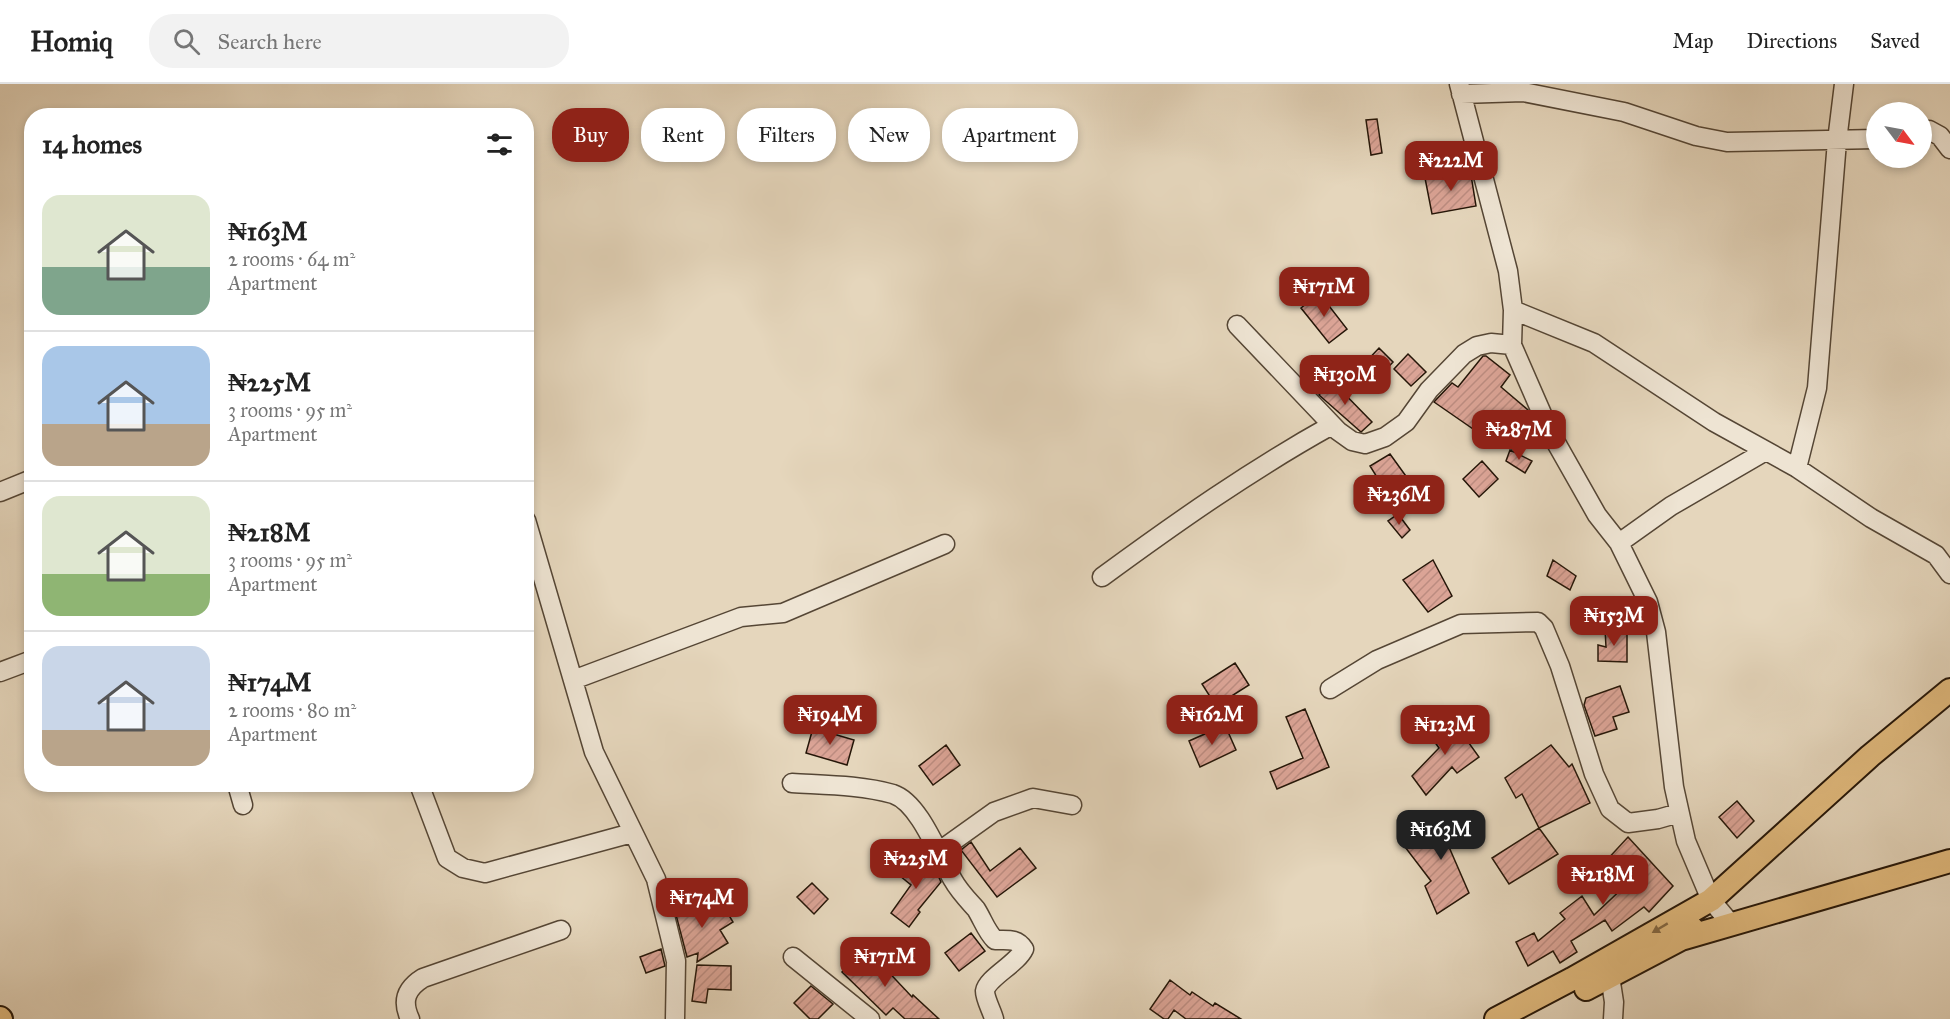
<!DOCTYPE html>
<meta charset="utf-8">
<style>
:root{--surface:#fff;--page:#f2f2f2;--text:#222;--muted:#767676;--line:#e0e0e0;--accent:#8f2418}
body{margin:0;font-family:"IM FELL Great Primer",serif;background:var(--page);color:var(--text);height:100vh;display:flex;flex-direction:column;font-size:22px;white-space:nowrap}
*{box-sizing:border-box;margin:0}
p{font-size:20px;color:var(--muted)}
.icon{flex:none;width:33px;height:33px;fill:none;stroke:currentColor;stroke-width:2;stroke-linecap:round;stroke-linejoin:round}
.map{position:relative;flex:1;overflow:hidden}
.drawer{position:absolute;left:24px;top:24px;width:510px;height:684px;display:flex;flex-direction:column;background:var(--surface);border-radius:24px;box-shadow:0 3px 9px #0003}
.drawer>*{flex:none}
.top-card{position:absolute;left:552px;top:24px;width:570px;height:54px;display:flex;gap:12px}
.needle{width:39px;rotate:122deg}
.fabs{position:absolute;left:1866px;top:18px;display:grid;gap:12px}
.fabs a{display:grid;place-items:center;width:66px;height:66px;border-radius:50%;background:var(--surface);box-shadow:0 3px 9px #0003;font-size:30px}
.price{position:absolute;translate:-50% -51px;padding:0 14px;border-radius:12px;background:var(--accent);color:#fff;font-size:20px;line-height:39px;filter:drop-shadow(0 2px 3px #0008)}
.price::after{content:'';position:absolute;left:50%;top:36px;width:18px;height:14px;margin-left:-9px;background:inherit;clip-path:polygon(0 0,100% 0,50% 100%)}
.price.current{background:#222;color:#fff}
ul{padding:0;list-style:none}
li{display:flex;align-items:center;gap:18px;height:150px;padding:0 18px}
li+li{border-top:2px solid var(--line)}
li span{display:grid;place-items:center;flex:none;width:168px;height:120px;border-radius:18px;color:#555}
li>.icon{margin-inline-start:auto}
span .icon{width:72px;height:72px;fill:#fffc;stroke-width:1}
li b{font-size:26px}
h2{display:flex;justify-content:space-between;align-items:center;height:72px;padding:0 18px;font-size:26px}
.pill{padding:0 21px;border-radius:24px;background:var(--surface);box-shadow:0 3px 9px #0003;font-size:21px;line-height:54px}
.pill.current{background:var(--accent);color:#fff}
header{display:flex;align-items:center;gap:36px;box-sizing:border-box;height:84px;padding:0 30px;background:var(--surface);border-bottom:2px solid var(--line)}
header strong{font-size:28px}
nav{display:flex;gap:33px;margin-inline-start:auto;font-size:21px}
.search{width:420px;height:54px;background:var(--page);display:flex;align-items:center;gap:15px;box-sizing:border-box;padding:0 21px;border-radius:24px;color:var(--muted);font-size:22px}
.map>svg:first-child{display:block}
</style>
<header>
<strong>Homiq</strong>
<div class="search"><svg class="icon" aria-label="search" viewBox="0 0 24 24"><circle cx="10" cy="10" r="6"/><path d="M15 15l6 6"/></svg>Search here</div>
<nav><a>Map</a><a>Directions</a><a>Saved</a></nav>
</header>
<div class="map">
<svg width="1950" height="935" viewBox="0 0 1950 935">
<defs>
<pattern id="building-hatch" width="6" height="6" patternUnits="userSpaceOnUse" patternTransform="scale(1.5)"><rect width="6" height="6" fill="#dba496"/><path d="M-1 1l2-2M0 6l6-6M5 7l2-2" fill="none" stroke="#bc8c80"/></pattern>
</defs>
<rect width="100%" height="100%" fill="#e5d6bc"/>
<filter id="stains"><feTurbulence type="fractalNoise" baseFrequency=".00333" numOctaves="4"/><feColorMatrix values="0 0 0 0 .2 0 0 0 0 .09 0 0 0 0 .02 0 0 0 .5 -.17"/></filter>
<radialGradient id="worn" r=".72"><stop offset=".6" stop-color="#630" stop-opacity="0"/><stop offset="1" stop-color="#630" stop-opacity=".3"/></radialGradient>
<!-- building -->
<path fill="url(#building-hatch)" stroke="#251608" stroke-width="1.5" d="M 1377,35 L 1382,69 L 1371,71 L 1366,36 Z
M 1470,85 L 1476,122 L 1432,130 L 1425,94 Z
M 1319,209 L 1347,245 L 1329,259 L 1301,224 Z
M 1379,264 L 1393,278 L 1377,295 L 1363,281 Z
M 1408,270 L 1426,288 L 1411,302 L 1394,285 Z
M 1483,272 L 1486,272 L 1510,291 L 1501,303 L 1528,326 L 1534,339 L 1512,365 L 1482,339 L 1476,347 L 1434,318 L 1452,299 L 1458,303 Z
M 1331,296 L 1372,338 L 1361,348 L 1319,311 Z
M 1510,366 L 1532,377 L 1525,389 L 1506,377 Z
M 1390,370 L 1421,413 L 1398,427 L 1370,382 Z
M 1482,377 L 1498,395 L 1479,413 L 1463,395 Z
M 1398,430 L 1410,446 L 1402,454 L 1388,437 Z
M 1433,476 L 1452,512 L 1428,528 L 1403,496 Z
M 1553,476 L 1576,492 L 1570,506 L 1547,492 Z
M 1605,545 L 1627,546 L 1627,578 L 1598,577 L 1598,561 L 1606,563 Z
M 1235,579 L 1249,601 L 1216,622 L 1202,600 Z
M 1620,602 L 1629,628 L 1613,633 L 1617,645 L 1595,652 L 1584,621 L 1586,614 Z
M 1305,625 L 1329,683 L 1277,705 L 1270,688 L 1303,674 L 1286,633 Z
M 1451,634 L 1479,673 L 1457,689 L 1452,683 L 1426,711 L 1412,692 L 1439,664 L 1429,650 Z
M 1225,641 L 1236,666 L 1200,683 L 1189,657 Z
M 813,644 L 854,656 L 847,681 L 806,669 Z
M 946,661 L 960,681 L 933,701 L 919,682 Z
M 1551,661 L 1569,683 L 1572,680 L 1590,719 L 1539,744 L 1522,710 L 1516,714 L 1505,694 Z
M 1737,717 L 1754,737 L 1737,754 L 1719,733 Z
M 1453,727 L 1469,749 L 1449,763 L 1469,809 L 1437,830 L 1425,802 L 1431,797 L 1405,763 Z
M 1539,744 L 1558,770 L 1509,800 L 1492,774 Z
M 1628,753 L 1673,802 L 1649,828 L 1644,823 L 1612,847 L 1605,836 L 1571,857 L 1577,868 L 1560,879 L 1553,867 L 1528,882 L 1516,858 L 1534,849 L 1538,857 L 1565,835 L 1560,829 L 1582,812 L 1594,831 L 1628,799 L 1605,778 Z
M 971,758 L 990,787 L 1020,764 L 1036,784 L 997,813 L 961,766 Z
M 918,771 L 934,783 L 941,798 L 918,826 L 920,828 L 909,843 L 891,829 L 911,801 L 900,792 Z
M 812,799 L 828,815 L 814,830 L 797,813 Z
M 694,815 L 703,829 L 721,818 L 733,838 L 720,846 L 728,859 L 697,878 L 698,869 L 687,873 L 675,827 Z
M 971,849 L 985,867 L 959,887 L 945,869 Z
M 866,864 L 912,913 L 913,911 L 939,935 L 905,935 L 893,924 L 886,931 L 842,888 Z
M 661,865 L 665,882 L 646,889 L 640,873 Z
M 697,881 L 731,882 L 731,906 L 708,905 L 706,919 L 692,917 Z
M 1170,896 L 1190,911 L 1192,908 L 1213,922 L 1215,919 L 1241,935 L 1186,935 L 1174,926 L 1168,935 L 1164,935 L 1150,925 Z
M 811,902 L 833,920 L 818,935 L 810,935 L 794,919 Z"/>
<g fill="none" stroke-linecap="round" stroke-linejoin="round">
<defs>
<path id="minor" d="M 1459,0 L 1508,187 L 1513,226 L 1512,261 L 1550,348 L 1597,431 L 1619,459 L 1648,518 L 1656,548 L 1674,703 L 1686,757 L 1711,816 L 1731,840
M 1461,10 L 1523,8 L 1624,28 L 1696,52 L 1727,58 L 1876,55
M 1922,47 L 1929,46 L 1940,52 L 1950,65
M 1513,226 L 1594,259 L 1714,338 L 1797,384 L 1871,434 L 1936,471 L 1950,490
M 1237,241 L 1338,347 L 1352,357 L 1365,360 L 1385,353 L 1406,338 L 1429,306 L 1464,270 L 1477,262 L 1491,259 L 1512,261
M 1797,384 L 1817,304 L 1837,57 L 1844,0
M 0,408 L 32,395
M 526,436 L 594,668 L 656,795 L 676,877 L 675,935
M 1619,459 L 1671,422 L 1764,368
M 1102,493 C 1177,438 1251,386 1332,341
M 0,588 L 32,576
M 573,596 L 741,533 L 783,529 L 945,460
M 1330,605 L 1377,576 L 1461,540 L 1538,538 L 1544,544 L 1560,582 L 1594,690 L 1610,725 L 1628,739 L 1658,735 L 1679,729
M 792,699 C 825,701 861,701 893,710 C 920,719 939,773 953,796 C 959,807 968,816 976,825 C 983,836 986,847 995,856 C 1008,856 1017,854 1024,865 C 1017,880 987,894 985,907 C 985,915 992,927 994,935
M 237,700 L 243,721
M 419,700 L 447,774 L 463,784 L 485,789 L 632,749
M 938,768 L 994,728 L 1033,714 L 1072,721
M 793,873 L 870,935
M 1610,892 L 1614,918 L 1613,935
M 410,935 C 401,916 407,904 423,894 L 561,846"/>
<path id="major" d="M 1681,855 L 1950,777
M 1586,905 L 1681,855 L 1692,844
M 0,934 L 1,935
M 1496,935 L 1572,895 L 1711,816 L 1870,672 L 1950,606"/>
</defs>
<!-- minor casing -->
<use href="#minor" stroke="#554635" stroke-width="21"/>
<!-- major casing -->
<use href="#major" stroke="#251608" stroke-width="26"/>
<!-- minor -->
<use href="#minor" stroke="#eee4d3" stroke-width="18"/>
<!-- major -->
<use href="#major" stroke="#e2bb7e" stroke-width="22"/>
</g>
<!-- one-way arrows -->
<defs><path id="oneway-solid" d="M-6-.8H1V-3.2L6.5 0L1 3.2V.8H-6Z" transform="scale(1.5)"/></defs>
<use fill="#846843" href="#oneway-solid" transform="translate(1660 844) rotate(149)"/>
<rect width="100%" height="100%" filter="url(#stains)"/>
<rect width="100%" height="100%" fill="url(#worn)"/>
</svg>
<div class="fabs">
<a><svg class="needle" viewBox="-14 -14 28 28"><path d="M0-13l5 13h-10z" fill="#e53935"/><path d="M0 13l5-13h-10z" fill="#767676"/></svg></a>
</div>
<b class="price" style="left:1451px;top:108px">₦222M</b>
<b class="price" style="left:1324px;top:234px">₦171M</b>
<b class="price" style="left:1345px;top:322px">₦130M</b>
<b class="price" style="left:1519px;top:377px">₦287M</b>
<b class="price" style="left:1399px;top:442px">₦236M</b>
<b class="price" style="left:1614px;top:563px">₦153M</b>
<b class="price" style="left:830px;top:662px">₦194M</b>
<b class="price" style="left:1212px;top:662px">₦162M</b>
<b class="price" style="left:1445px;top:672px">₦123M</b>
<b class="price current" style="left:1441px;top:777px">₦163M</b>
<b class="price" style="left:916px;top:806px">₦225M</b>
<b class="price" style="left:1603px;top:822px">₦218M</b>
<b class="price" style="left:702px;top:845px">₦174M</b>
<b class="price" style="left:885px;top:904px">₦171M</b>
<div class="top-card">
<a class="pill current">Buy</a>
<a class="pill">Rent</a>
<a class="pill">Filters</a>
<a class="pill">New</a>
<a class="pill">Apartment</a>
</div>
<section class="drawer">
<h2>14 homes<svg class="icon" aria-label="filters" viewBox="0 0 24 24"><path d="M4 7h16M4 17h16"/><circle cx="9" cy="7" r="2"/><circle cx="15" cy="17" r="2"/></svg></h2>
<ul>
<li><span style="background:linear-gradient(#dfe7d0 60%,#7fa58c 0)"><svg class="icon" aria-label="home" viewBox="0 0 24 24"><path d="M3 11l9-7 9 7M6 9v11h12V9"/></svg></span><div><b>₦163M</b><p>2 rooms · 64 m²</p><p>Apartment</p></div></li>
<li><span style="background:linear-gradient(#a9c7e8 65%,#b9a48a 0)"><svg class="icon" aria-label="home" viewBox="0 0 24 24"><path d="M3 11l9-7 9 7M6 9v11h12V9"/></svg></span><div><b>₦225M</b><p>3 rooms · 95 m²</p><p>Apartment</p></div></li>
<li><span style="background:linear-gradient(#dfe7d0 65%,#8fb573 0)"><svg class="icon" aria-label="home" viewBox="0 0 24 24"><path d="M3 11l9-7 9 7M6 9v11h12V9"/></svg></span><div><b>₦218M</b><p>3 rooms · 95 m²</p><p>Apartment</p></div></li>
<li><span style="background:linear-gradient(#c9d6e8 70%,#b9a48a 0)"><svg class="icon" aria-label="home" viewBox="0 0 24 24"><path d="M3 11l9-7 9 7M6 9v11h12V9"/></svg></span><div><b>₦174M</b><p>2 rooms · 80 m²</p><p>Apartment</p></div></li>
</ul>
</section>
</div>
